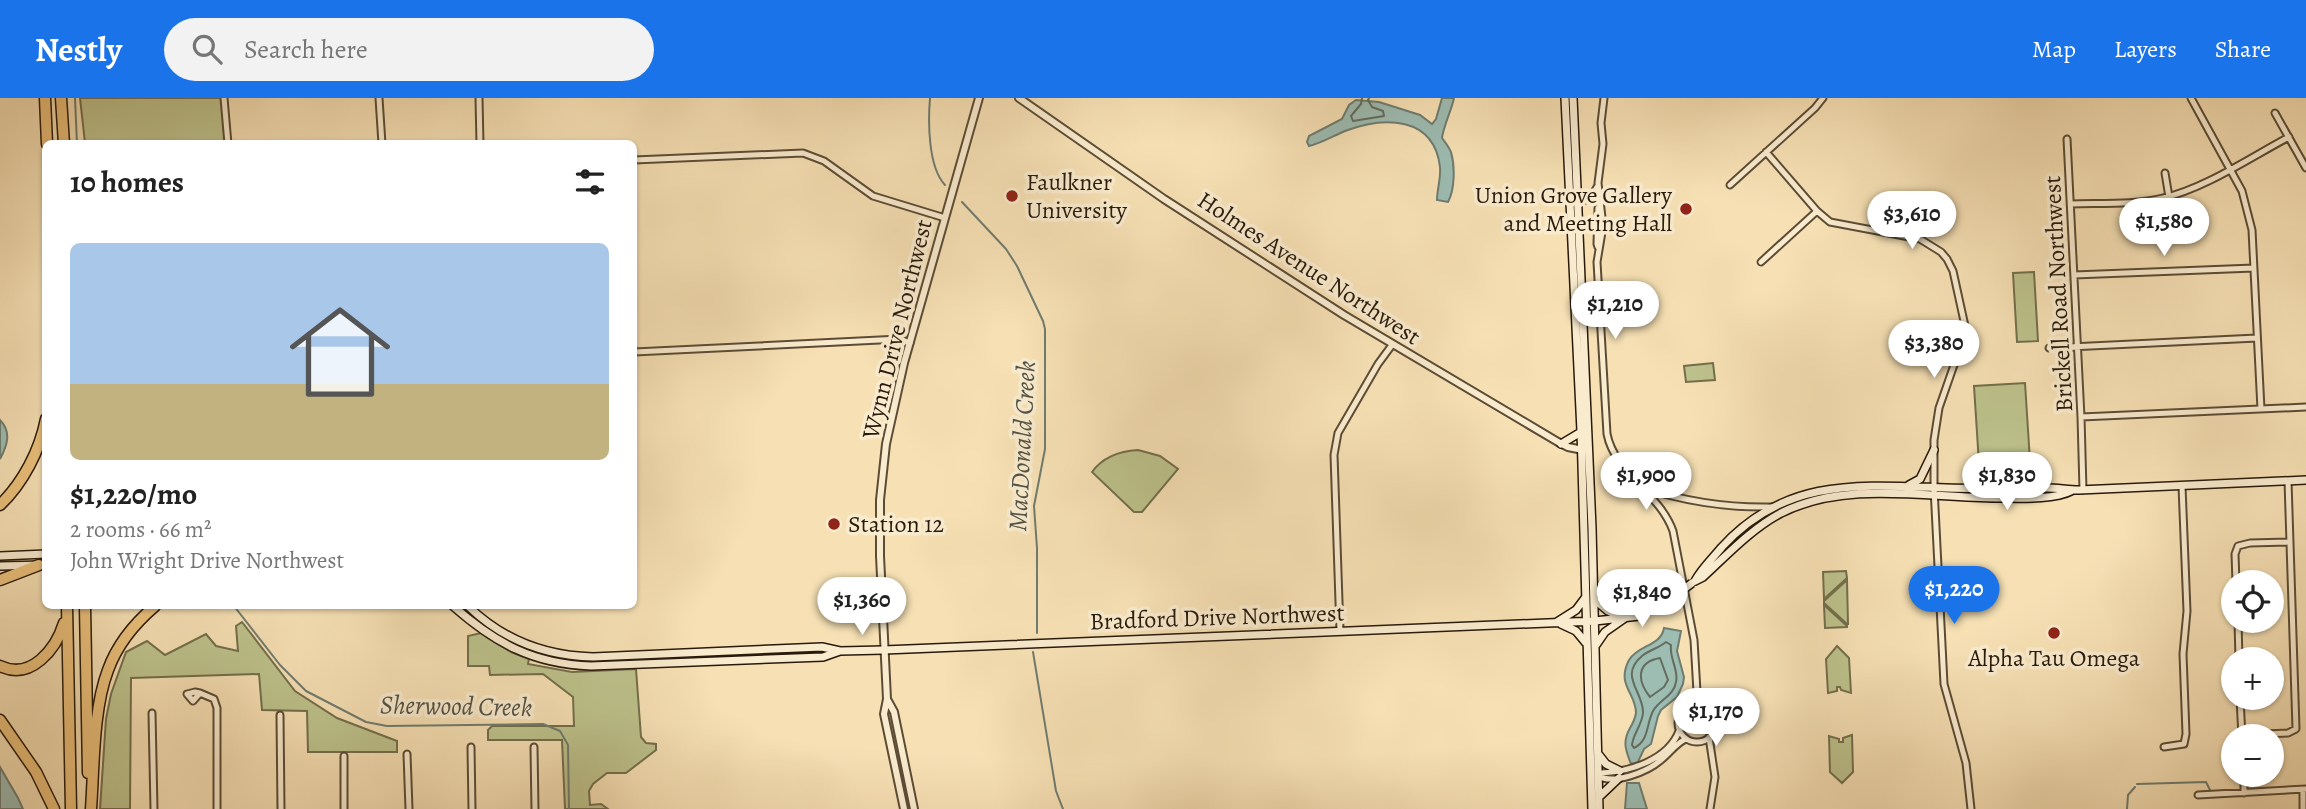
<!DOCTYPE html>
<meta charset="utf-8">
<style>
:root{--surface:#fff;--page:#f2f2f2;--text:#222;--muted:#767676;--accent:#1a73e8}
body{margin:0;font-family:Alegreya,serif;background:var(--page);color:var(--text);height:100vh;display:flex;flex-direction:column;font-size:26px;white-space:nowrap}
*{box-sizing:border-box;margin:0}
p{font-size:23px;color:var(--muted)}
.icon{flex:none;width:38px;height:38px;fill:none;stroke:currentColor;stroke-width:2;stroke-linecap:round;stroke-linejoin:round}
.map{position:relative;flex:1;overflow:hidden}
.details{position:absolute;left:42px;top:42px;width:595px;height:469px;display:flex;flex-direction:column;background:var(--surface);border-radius:10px;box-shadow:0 2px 5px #0004}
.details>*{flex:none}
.fabs{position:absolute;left:2221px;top:472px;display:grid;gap:14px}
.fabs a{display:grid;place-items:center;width:63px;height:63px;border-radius:50%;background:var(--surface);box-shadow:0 2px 5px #0004;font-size:35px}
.price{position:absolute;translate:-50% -60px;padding:0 16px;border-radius:24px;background:#fff;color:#222;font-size:23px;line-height:46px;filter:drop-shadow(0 2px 4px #0008)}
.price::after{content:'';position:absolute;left:50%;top:42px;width:21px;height:16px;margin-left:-10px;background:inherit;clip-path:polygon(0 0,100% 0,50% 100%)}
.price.selected{background:var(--accent);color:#fff}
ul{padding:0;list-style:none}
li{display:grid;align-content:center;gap:14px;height:371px;padding:0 28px}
li span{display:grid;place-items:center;height:217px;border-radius:10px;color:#555}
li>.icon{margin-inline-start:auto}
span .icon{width:126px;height:126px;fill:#fffc;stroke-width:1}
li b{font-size:30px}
h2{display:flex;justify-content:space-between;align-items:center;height:84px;padding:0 28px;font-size:30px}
header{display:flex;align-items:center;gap:42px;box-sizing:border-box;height:98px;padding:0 35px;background:var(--accent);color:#fff}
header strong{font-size:33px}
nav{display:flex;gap:38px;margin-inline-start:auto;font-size:24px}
.search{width:490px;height:63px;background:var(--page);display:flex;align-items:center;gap:18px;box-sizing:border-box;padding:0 24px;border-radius:38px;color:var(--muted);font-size:26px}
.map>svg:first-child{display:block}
</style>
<header>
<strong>Nestly</strong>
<div class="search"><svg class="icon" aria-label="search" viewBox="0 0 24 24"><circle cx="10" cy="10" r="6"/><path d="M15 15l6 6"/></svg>Search here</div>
<nav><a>Map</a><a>Layers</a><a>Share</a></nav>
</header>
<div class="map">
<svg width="2306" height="711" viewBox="0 0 2306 711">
<rect width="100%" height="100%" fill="#f6e0b4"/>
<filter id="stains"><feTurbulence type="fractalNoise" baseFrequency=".00286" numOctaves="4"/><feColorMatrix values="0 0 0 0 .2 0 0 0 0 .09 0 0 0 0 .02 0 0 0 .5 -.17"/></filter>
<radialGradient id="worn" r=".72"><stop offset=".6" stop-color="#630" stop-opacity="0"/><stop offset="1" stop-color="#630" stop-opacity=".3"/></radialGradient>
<!-- green -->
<path fill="#bdc28c" stroke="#736e4c" stroke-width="2" d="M 80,0 L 224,0 L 228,45 L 85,45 Z
M 2034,174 L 2038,243 L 2017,244 L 2013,175 Z
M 1713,265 L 1715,282 L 1686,284 L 1684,268 Z
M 2025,285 L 2030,363 L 1979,366 L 1974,288 Z
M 1138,352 L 1160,358 L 1178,371 L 1142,414 L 1134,414 L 1092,374 C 1103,359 1119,353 1138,352 Z
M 1846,473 L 1847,480 L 1824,501 L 1823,474 Z
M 1847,482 L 1848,526 L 1847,526 L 1824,505 L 1824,503 Z
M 1824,507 L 1847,528 L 1847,529 L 1825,530 Z
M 242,524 L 295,593 L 337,620 L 397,643 L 397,654 L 308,654 L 307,613 L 262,612 L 259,576 L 131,580 L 130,711 L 100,711 L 106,621 L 111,596 L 126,554 L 147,543 L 165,557 L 206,536 L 216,548 L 238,553 L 236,528 Z
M 481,535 L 511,554 L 529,561 L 528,566 L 572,574 L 636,571 L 641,639 L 646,645 L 656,646 L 656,652 L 626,675 L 607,675 L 593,686 L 589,693 L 590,707 L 601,706 L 608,711 L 565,711 L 562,642 L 488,642 L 488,632 L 492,628 L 574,628 L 573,599 L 543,576 L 490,577 L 489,568 L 468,568 L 468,538 Z
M 1837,548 L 1849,560 L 1851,595 L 1841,592 L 1840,589 L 1837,589 L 1837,593 L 1828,595 L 1826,561 Z
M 1852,637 L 1853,674 L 1842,685 L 1830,674 L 1829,638 L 1839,641 L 1839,644 L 1843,644 L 1843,640 Z"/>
<!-- water -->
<path fill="#9dbcb2" stroke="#6f7c70" stroke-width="2" d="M 1442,0 L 1454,0 C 1451,14 1444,26 1442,40 C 1445,44 1449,49 1451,54 C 1455,68 1455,91 1448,104 L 1437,102 C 1437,91 1441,81 1440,69 C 1434,18 1384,18 1345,33 C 1333,38 1322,45 1309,48 L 1307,44 L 1309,38 L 1342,21 L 1349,7 L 1356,2 L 1379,4 L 1420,17 L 1432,26 L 1436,21 Z
M 0,322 C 12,334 7,348 0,361 Z
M 1664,530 L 1681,533 L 1677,553 L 1684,579 L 1683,586 L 1677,599 L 1661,612 L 1658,618 L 1651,646 L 1644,651 L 1638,664 L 1631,666 C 1626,653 1622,644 1630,630 C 1633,625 1635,621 1636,615 C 1636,595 1616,587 1629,562 C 1638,547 1661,548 1664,530 Z
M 0,669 L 18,700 L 23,711 L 0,711 Z
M 1627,685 L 1639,685 L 1647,711 L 1625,711 Z"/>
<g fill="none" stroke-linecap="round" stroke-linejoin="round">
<!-- shore -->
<path stroke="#636c5f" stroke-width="2" d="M 1362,0 L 1361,6 L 1351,18 L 1353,23 L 1384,18 L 1383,13 L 1372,9 L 1368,2 L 1369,0
M 1666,544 L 1671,547 C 1669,560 1679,572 1676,584 C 1674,598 1659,602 1653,613 C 1646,627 1649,643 1634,650 L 1632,647 C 1633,636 1642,627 1643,615 C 1644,594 1618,578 1642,558 C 1649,552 1659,550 1666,544 Z
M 1660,560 L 1668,582 L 1664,589 L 1650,599 C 1637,583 1636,564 1660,560 Z"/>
<!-- stream -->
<path stroke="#6f7c70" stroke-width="2" d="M 75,0 L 77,46
M 930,0 C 928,24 928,69 945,87
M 962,104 L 1006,151 L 1017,168 L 1043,223 L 1045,231 L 1045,351 L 1034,408 L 1037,450 L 1037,535
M 234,508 L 280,567 L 306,593 L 366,624 L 387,628 L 543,626 L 560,633 L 568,647 L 569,711
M 1033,554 L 1056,693 L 1063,711
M 2137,686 L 2206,684 L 2210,692
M 2127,711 L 2128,697 L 2135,689"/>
<defs>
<path id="minor" d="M 224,0 L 228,46
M 379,0 L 382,46
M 479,0 L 480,46
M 1604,0 L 1601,25 L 1603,46 L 1598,85 L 1603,128 L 1597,164 L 1607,336 C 1615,376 1659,394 1673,433 L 1694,542 L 1697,594 L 1701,606
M 2191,0 L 2242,93 L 2252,132 L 2261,311
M 2275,15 L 2306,70
M 2067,41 L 2081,319 L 2083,392
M 1766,54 L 1817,113 L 1830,124 L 1920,141 L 1941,154 L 1947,161 L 1953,173 L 1965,228 L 1962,244 L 1939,310 L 1934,342 L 1934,390 L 1944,586 L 1966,665 L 1971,711
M 634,62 L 803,55 L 824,63 L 873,98 L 945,120
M 2165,75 L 2169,99
M 1730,87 L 1815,10 L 1823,0
M 1578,97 L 1585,102 L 1590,101 L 1597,89
M 2071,106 C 2099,105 2136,107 2163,100 C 2204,91 2251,59 2289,39
M 1578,124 L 1593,124 L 1598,126
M 1578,130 L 1586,130 L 1598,124
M 1598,149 L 1597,146 L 1598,110 L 1600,108
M 1761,164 L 1817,113
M 2074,177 L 2254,170
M 2049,250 L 2257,240
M 634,254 L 900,241 L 910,245
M 2081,319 L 2306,309
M 1644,390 C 1687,404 1727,410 1772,409
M 2236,485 L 2235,456 L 2238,448 L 2250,445 L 2290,444
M 2238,523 L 2239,562
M 1340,533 L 1334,357 L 1338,335 L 1378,266 L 1392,247
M 195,594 L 200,595 L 193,603 L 187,596 Z
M 200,595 L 214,601 L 217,610 L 217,711
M 2240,600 L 2242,639
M1678 625a19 19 0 1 1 38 0a19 19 0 1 1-38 0Z
M 152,615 L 154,711
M 280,617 L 281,711
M 2242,637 L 2288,635 L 2296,631 L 2288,383
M 1709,639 L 1715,679 L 1710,711
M 471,649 L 472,711
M 534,649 L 535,711
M 2164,649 L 2184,646 L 2186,636 L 2183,556 L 2187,513 L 2182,388
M 407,656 L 409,711
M 2244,677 L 2244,695
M 1598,678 C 1614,687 1647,674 1661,662 C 1670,655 1676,645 1686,641
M 1598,678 L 1601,675 C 1629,674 1668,662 1679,633
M 2198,697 L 2306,691
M 344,711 L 344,658
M 2303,711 L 2303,692"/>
<path id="tertiary" d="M 1019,0 L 1164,101 L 1344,217 L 1558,344 L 1568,349 L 1583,352
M 888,603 L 894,614 L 914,711
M 904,711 L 884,616 L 887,601 L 880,458 L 880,402 L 886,346 L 904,265 L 979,0"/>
<path id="secondary" d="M 1565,0 L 1581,333 L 1592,711
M 1573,0 L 1592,430 L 1599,711
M 1561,346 L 1581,334
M 1909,387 L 1920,381 L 1934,352
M 0,458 L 46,456
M 0,468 L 46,467
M 1695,483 C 1702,470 1713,460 1722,449 C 1786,379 1860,387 1946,390 C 1980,391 2013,390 2047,390 C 2058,390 2068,392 2079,392 L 2306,382
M 1695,483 L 1703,479 C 1728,456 1751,431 1781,415 C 1847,382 1927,400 1997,400 C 2017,400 2054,402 2071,393
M 1595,502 L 1608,513 L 1625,520 L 1605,534 L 1596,547
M 453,508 C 495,545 533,566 591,568 L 823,559 L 840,553
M 468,508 C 502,541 545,558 593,559 L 822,549 L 840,553 L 884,552 L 1595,523 L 1639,518 L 1675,498
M 1557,524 L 1576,512 L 1585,500
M 1561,526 L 1576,533 L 1586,545
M 1599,657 L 1606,666 L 1620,673
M 1599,699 L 1619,680"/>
<path id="motorway" d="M 45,0 L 47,46
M 61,0 L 64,46
M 0,407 C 23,385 40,352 46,321
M 0,482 L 39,467
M 67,508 L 71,711
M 85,508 L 88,675
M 0,568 C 31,583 56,551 64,525
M 0,622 L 36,674 L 54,711
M 91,711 C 94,669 93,611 108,572 C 117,547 135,525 155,508"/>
</defs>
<!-- minor casing -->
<use href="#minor" stroke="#5c4c36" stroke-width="9"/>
<!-- tertiary casing -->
<use href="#tertiary" stroke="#5c4c36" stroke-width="10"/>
<!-- secondary casing -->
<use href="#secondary" stroke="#291b0c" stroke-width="10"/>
<!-- motorway casing -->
<use href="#motorway" stroke="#291b0c" stroke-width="13"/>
<!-- minor -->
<use href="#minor" stroke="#f9ebce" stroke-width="5"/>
<!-- tertiary -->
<use href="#tertiary" stroke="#f9ebce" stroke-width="6"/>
<!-- secondary -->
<use href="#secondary" stroke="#f9ebce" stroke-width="7"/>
<!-- motorway -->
<use href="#motorway" stroke="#ebc07a" stroke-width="10"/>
<defs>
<path id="secondary-bridge" d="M 1675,498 L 1692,485"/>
</defs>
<!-- secondary-bridge casing -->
<use href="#secondary-bridge" stroke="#291b0c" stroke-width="10" stroke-linecap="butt"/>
<!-- secondary-bridge -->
<use href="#secondary-bridge" stroke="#f9ebce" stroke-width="7"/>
</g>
<!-- markers -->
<g fill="#8f2418" stroke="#f9ebce" stroke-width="2.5">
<circle cx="1012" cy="98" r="7"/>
<circle cx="1686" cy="111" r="7"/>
<circle cx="834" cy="426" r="7"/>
<circle cx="2054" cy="535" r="7"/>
</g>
<g text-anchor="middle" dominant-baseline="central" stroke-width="7" stroke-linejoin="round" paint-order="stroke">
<!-- poi labels -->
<g font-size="24" fill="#291b0c" stroke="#f9ebce" text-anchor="start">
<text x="1026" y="84">Faulkner<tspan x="1026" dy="28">University</tspan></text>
<text x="1672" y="97" text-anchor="end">Union Grove Gallery<tspan x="1672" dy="28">and Meeting Hall</tspan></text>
<text x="848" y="426">Station 12</text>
<text x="2054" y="560" text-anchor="middle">Alpha Tau Omega</text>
</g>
<!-- street labels -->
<g font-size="24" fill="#291b0c" stroke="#f9ebce">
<text transform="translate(1309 170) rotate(33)">Holmes Avenue Northwest</text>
<text transform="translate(2058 196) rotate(-93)">Brickell Road Northwest</text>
<text transform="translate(897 231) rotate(-76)">Wynn Drive Northwest</text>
<text transform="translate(1217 519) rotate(-2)">Bradford Drive Northwest</text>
</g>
<!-- water labels -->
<g font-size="26" font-style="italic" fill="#525346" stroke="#f9ebce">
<text transform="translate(1022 348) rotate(-87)">MacDonald Creek</text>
<text transform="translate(456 608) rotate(1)">Sherwood Creek</text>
</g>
</g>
<rect width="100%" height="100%" filter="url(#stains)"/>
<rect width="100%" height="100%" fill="url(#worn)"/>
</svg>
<div class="fabs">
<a><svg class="icon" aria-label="locate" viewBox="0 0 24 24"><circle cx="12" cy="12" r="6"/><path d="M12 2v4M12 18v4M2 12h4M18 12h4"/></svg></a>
<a>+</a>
<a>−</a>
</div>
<b class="price" style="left:1912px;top:153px">$3,610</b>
<b class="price" style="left:2164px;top:160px">$1,580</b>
<b class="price" style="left:1615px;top:243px">$1,210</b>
<b class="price" style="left:1934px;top:282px">$3,380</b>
<b class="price" style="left:1646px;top:414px">$1,900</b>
<b class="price" style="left:2007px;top:414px">$1,830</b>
<b class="price selected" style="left:1954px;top:528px">$1,220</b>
<b class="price" style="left:1642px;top:531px">$1,840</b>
<b class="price" style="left:862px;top:539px">$1,360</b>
<b class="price" style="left:1716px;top:650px">$1,170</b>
<section class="details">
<h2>10 homes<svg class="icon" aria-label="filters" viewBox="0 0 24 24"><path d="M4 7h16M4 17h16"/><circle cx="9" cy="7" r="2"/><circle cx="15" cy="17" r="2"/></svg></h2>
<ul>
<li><span style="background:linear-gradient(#a9c7e8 65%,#c2b280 0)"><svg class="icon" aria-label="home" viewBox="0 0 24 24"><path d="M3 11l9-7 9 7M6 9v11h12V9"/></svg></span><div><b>$1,220/mo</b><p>2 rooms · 66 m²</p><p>John Wright Drive Northwest</p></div></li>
</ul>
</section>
</div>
